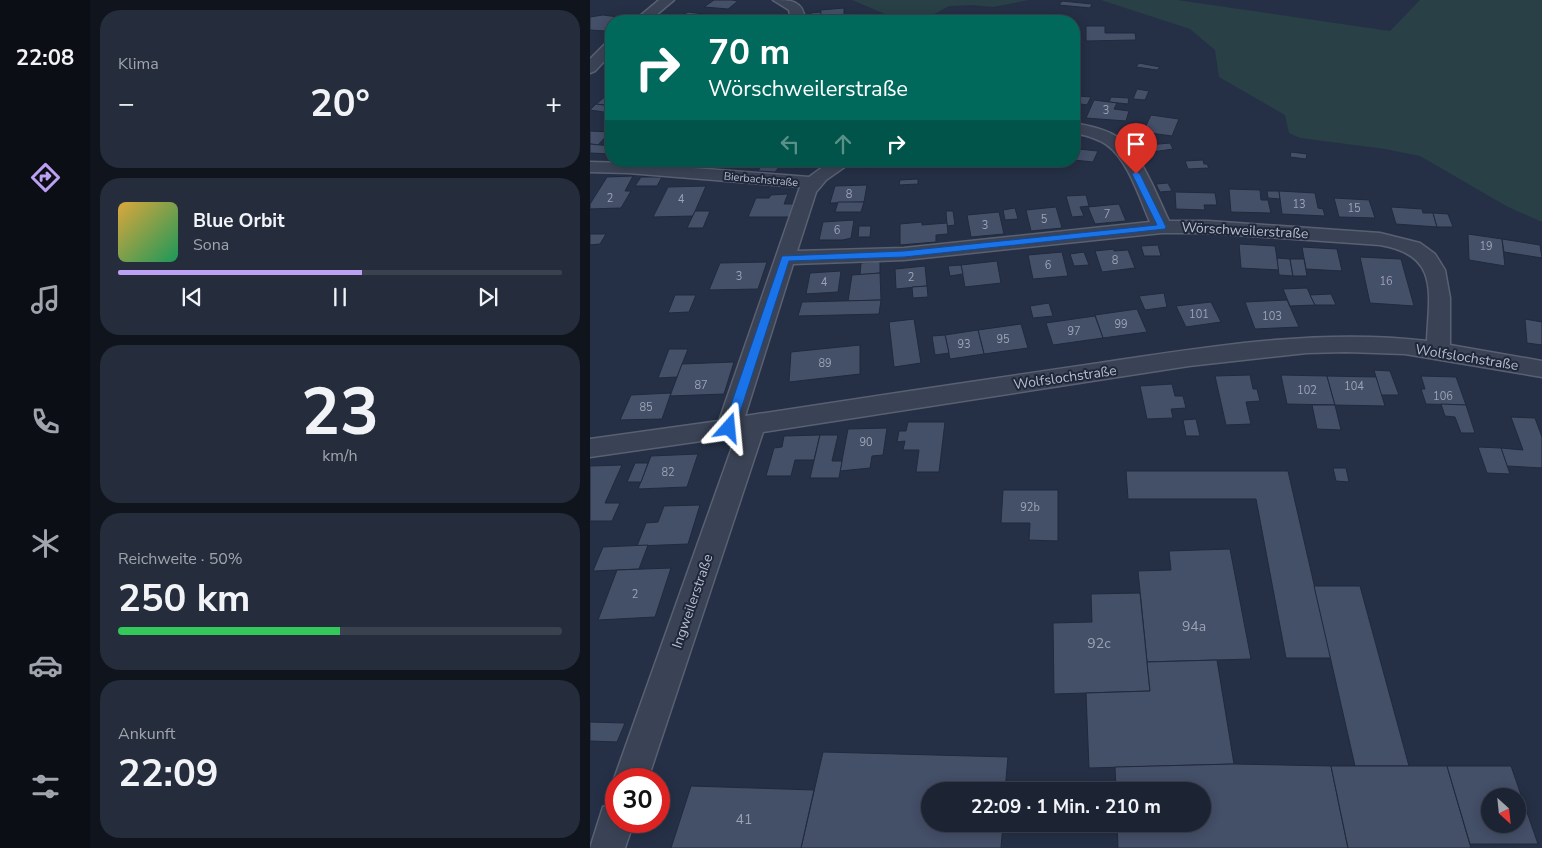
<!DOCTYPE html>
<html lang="de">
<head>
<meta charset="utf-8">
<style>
  :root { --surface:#1c2434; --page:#252c3c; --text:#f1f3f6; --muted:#a0a4ac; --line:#3a414f; --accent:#bca0f2 }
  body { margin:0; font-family:"Nunito Sans",sans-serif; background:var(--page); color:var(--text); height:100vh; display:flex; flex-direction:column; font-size:19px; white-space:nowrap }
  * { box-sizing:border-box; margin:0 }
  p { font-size:16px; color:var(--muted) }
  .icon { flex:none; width:28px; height:28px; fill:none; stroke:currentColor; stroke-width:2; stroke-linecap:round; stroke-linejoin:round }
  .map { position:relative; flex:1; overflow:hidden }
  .side { display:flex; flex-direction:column; gap:10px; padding:10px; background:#0f141d; width:500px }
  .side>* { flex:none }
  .banner { position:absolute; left:15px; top:15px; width:475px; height:152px; border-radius:20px; box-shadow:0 2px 12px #0003,0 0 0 1px var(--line); background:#00695c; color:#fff; overflow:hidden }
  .needle { width:32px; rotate:153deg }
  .tools { position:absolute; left:891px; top:788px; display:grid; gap:10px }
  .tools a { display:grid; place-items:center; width:45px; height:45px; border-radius:50%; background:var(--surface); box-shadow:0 2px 12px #0003,0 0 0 1px var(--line); font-size:25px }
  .speed { position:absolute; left:15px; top:768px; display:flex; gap:10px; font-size:25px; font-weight:700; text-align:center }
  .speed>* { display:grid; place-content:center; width:65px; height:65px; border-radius:50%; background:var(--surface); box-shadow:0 2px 12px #0003,0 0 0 1px var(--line); line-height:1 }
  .speed .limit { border:8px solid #d22; background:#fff; color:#111 }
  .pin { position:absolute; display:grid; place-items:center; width:42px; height:42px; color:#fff; margin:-51px -21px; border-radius:50% 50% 50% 0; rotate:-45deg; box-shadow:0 0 5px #0007 }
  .pin .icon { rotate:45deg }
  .me { position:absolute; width:55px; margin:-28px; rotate:18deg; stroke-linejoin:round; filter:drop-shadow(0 0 4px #0008) }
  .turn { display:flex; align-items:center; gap:18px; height:105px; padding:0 20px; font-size:22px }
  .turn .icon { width:65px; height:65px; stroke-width:2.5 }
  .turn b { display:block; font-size:35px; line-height:42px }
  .lanes { display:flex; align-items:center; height:48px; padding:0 20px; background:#0003; justify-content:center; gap:25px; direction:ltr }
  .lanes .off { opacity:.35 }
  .big { font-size:38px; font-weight:700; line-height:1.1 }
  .side .card { flex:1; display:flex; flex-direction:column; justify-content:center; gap:8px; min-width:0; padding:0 18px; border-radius:20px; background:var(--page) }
  .side .dial { align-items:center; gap:0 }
  .dial b { font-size:65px; line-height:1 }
  .song { display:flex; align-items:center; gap:15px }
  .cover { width:60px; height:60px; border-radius:8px; background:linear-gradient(135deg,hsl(40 70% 55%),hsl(150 70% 35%)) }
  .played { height:5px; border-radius:2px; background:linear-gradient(90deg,var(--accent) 55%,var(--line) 55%) }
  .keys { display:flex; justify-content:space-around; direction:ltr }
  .heat { display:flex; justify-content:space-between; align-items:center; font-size:28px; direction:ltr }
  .charge { height:8px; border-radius:4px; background:linear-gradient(90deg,#34c759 50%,var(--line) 0) }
  .trip { position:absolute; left:331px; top:782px; width:290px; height:50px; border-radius:25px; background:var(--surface); box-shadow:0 2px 12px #0003,0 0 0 1px var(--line); font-weight:700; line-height:50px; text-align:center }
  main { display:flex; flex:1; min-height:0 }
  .menu { display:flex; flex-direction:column; width:90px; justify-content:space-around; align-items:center; background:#0b0e15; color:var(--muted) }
  .menu .icon { width:35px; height:35px }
  .menu .active { color:var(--accent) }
  .menu b { font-size:22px; color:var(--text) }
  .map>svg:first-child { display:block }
  .green { fill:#284046 }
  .building { fill:#444f68; stroke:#21293c; fill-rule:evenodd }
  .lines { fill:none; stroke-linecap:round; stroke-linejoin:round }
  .street-casing { stroke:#596072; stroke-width:3 }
  .street { fill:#3a4355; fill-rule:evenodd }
  .route { fill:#1a73e8; stroke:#114b97 }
  .labels { text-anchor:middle; stroke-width:4; stroke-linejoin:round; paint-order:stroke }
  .number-label { font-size:11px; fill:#9ba2b4 }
  .far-street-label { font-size:11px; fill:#b8bece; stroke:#1f273a }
  .street-label { font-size:14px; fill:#b8bece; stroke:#1f273a }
  .near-number-label { font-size:14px; fill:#9ba2b4 }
</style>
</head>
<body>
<main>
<nav class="menu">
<b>22:08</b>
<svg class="icon active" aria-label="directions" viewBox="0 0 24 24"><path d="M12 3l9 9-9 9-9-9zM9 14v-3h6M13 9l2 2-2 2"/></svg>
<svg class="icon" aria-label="music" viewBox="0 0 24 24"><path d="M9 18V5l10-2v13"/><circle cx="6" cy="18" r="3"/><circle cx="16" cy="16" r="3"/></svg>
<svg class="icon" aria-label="phone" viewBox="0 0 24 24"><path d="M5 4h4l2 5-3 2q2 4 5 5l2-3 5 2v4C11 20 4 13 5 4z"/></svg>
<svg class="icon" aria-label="climate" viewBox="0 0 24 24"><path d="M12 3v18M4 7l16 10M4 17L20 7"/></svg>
<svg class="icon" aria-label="car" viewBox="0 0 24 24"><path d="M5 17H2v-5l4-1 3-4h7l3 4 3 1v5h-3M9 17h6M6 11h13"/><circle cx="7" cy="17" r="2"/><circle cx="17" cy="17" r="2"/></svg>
<svg class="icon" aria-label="filters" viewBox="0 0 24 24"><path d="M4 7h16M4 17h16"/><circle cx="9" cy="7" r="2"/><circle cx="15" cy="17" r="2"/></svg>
</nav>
<section class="side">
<div class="card"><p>Klima</p>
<div class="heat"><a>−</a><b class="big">20°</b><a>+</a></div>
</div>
<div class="card">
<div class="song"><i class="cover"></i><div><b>Blue Orbit</b><p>Sona</p></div></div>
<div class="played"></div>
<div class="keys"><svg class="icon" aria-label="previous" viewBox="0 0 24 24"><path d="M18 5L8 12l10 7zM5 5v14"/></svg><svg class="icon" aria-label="pause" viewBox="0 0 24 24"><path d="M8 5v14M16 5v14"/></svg><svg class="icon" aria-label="next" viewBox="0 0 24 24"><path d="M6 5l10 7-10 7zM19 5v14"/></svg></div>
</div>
<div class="card dial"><b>23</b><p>km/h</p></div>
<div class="card"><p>Reichweite · 50%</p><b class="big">250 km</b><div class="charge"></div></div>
<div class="card"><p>Ankunft</p><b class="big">22:09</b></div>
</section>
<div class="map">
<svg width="952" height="848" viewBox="0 0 952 848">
  <rect width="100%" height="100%" fill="#253046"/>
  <g class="green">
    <path d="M262,0h177l-36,7 -21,-2 -23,1 -22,12 -23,1 -12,-2z"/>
    <path d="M511,0h76l213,31 30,-31h122v222l-34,-15 -88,-51 -35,-7 -85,-11 -11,-5 -4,-18 -66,-38 -4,-27 -25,-21z"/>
  </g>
  <g class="building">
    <path d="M124,0h18l6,1 -10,8 -24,-2z"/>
    <path d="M472,1l30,3 -2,4 -31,-3z"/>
    <path d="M254,8v7l5,-1v6l-30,1 2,-11z"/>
    <path d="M98,12l24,3 -9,6h-29z"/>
    <path d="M231,12l-1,6 -10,1 1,-6z"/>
    <path d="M13,15l23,3 -5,3h-10v6l-6,4 -15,-1v-13z"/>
    <path d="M196,16l-2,5h-25l2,-4z"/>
    <path d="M496,26h19v7h30l1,7 -50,1z"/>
    <path d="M549,63l21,4 -3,3 -21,-3z"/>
    <path d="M547,89l12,2 -4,9 -12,-1z"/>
    <path d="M21,92v14l-15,-2z"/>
    <path d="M488,96l13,1 -4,8 -12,-2z"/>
    <path d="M521,97l18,1 -1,6 -19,-2z"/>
    <path d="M504,100l23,3 -3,6 15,2 -3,10 -40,-3z"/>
    <path d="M6,104l15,2v1l-7,5 -14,-2z"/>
    <path d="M561,115l28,4 -7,17 -29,-4z"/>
    <path d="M0,131l20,1 -12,13 -8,-1z"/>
    <path d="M580,143l3,6 -21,3 -4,-7z"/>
    <path d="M0,144l21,2v8l-21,-1z"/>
    <path d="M488,149l20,2 -5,11 -19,-2z"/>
    <path d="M701,152l16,2 -1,5 -16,-2z"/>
    <path d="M613,160l1,4h3l2,4 -21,1 -3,-8z"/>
    <path d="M187,161h35l-4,6 -10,-1 -1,2 -22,-4z"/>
    <path d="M270,161h17l-7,7 -14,-3z"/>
    <path d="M173,163l12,1 6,1 -6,7 -17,-1z"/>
    <path d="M43,176l-8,15h6l-10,17 -31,1v-5l17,-27z"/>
    <path d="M51,177h21l-5,9h-22z"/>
    <path d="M328,179v5l-19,1 1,-5z"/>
    <path d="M578,183l4,8 -12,1 -4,-8z"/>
    <path d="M277,185l-3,17 -34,1 5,-17z"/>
    <path d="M116,186l-13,30 -40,1 15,-30z"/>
    <path d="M639,189l31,1 1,10h7l3,13 -40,-1z"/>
    <path d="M677,191h12l1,8 -12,-1z"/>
    <path d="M689,191l36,2 3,15 5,1 2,7 -43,-2z"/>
    <path d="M585,192l40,1 2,12h-13l1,5 -29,-1z"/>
    <path d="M198,194l-4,10h9l-4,13h-41l8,-19h13l2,-3z"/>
    <path d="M496,195l3,11 -9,1 4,9 -12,1 -6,-21z"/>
    <path d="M744,198l35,2 6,18 -36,-1z"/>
    <path d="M248,202h26l-3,10h-26z"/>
    <path d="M529,204l7,17 -31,3 -7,-17z"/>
    <path d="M466,207l6,21 -31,3 -5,-21z"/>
    <path d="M801,207l31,2 1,4h10l4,14 -41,-3z"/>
    <path d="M425,208l3,11 -13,1 -2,-10z"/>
    <path d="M105,211h15l-7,17h-16z"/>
    <path d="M356,211h7l2,14 -8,1z"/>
    <path d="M409,212l5,22 -33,3 -4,-22z"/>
    <path d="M843,213l15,1 5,13h-16z"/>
    <path d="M264,220l-3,18 -8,2h-24l4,-18z"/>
    <path d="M332,222v3l25,-2 1,11 -12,1v7l-36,3v-21z"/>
    <path d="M269,226h12l-1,11h-12z"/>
    <path d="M0,234h16l-6,10 -10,1z"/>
    <path d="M878,234l34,5 3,27 -36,-6z"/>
    <path d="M912,239l38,6 2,13 -38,-6z"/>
    <path d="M649,244l36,2 4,24 -38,-2z"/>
    <path d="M568,245l3,11h-17l-3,-10z"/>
    <path d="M712,247l35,2 5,22 -36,-2z"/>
    <path d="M524,249v2l14,-1 7,18 -33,4 -7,-21z"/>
    <path d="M472,252l6,24 -35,3 -5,-24z"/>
    <path d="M494,252l5,13 -15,1 -4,-12z"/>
    <path d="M770,257l41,2 13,47 -44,-3z"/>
    <path d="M687,258l13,1 3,17 -14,-1z"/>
    <path d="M700,259h14l3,17h-14z"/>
    <path d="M290,261v12l-20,2 1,-12z"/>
    <path d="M407,261l4,22 -36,4 -4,-22z"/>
    <path d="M177,262l-9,27 -49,1 11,-27z"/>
    <path d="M371,265l2,9 -13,2 -2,-10z"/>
    <path d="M335,266l2,20 -31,3 -1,-20z"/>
    <path d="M251,271l-3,21 -32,2 4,-21z"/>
    <path d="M290,273l1,27 -33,1 4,-26z"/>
    <path d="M337,286l1,11 -15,1 -1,-11z"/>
    <path d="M717,288l8,17 -25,1 -7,-17z"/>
    <path d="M574,293l3,14 -22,3 -6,-14z"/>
    <path d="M741,294l5,11h-21l-5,-10z"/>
    <path d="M85,295h21l-7,17 -21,1z"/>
    <path d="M291,300l-2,14 -81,2 4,-14z"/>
    <path d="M697,300l12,27 -44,2 -10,-27z"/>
    <path d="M621,302l10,20 -35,5 -10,-21z"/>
    <path d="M459,303l4,13 -20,2 -3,-12z"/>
    <path d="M547,309l10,23 -44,6 -8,-23z"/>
    <path d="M505,316l8,22 -50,7 -7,-22z"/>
    <path d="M324,319l7,44 -27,4 -5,-45z"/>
    <path d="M935,319l17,3v23l-15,-2z"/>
    <path d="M431,324l7,24 -44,6 -6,-24z"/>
    <path d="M388,330l6,24 -34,5 -5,-24z"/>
    <path d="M355,335l4,18 -14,2 -3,-19z"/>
    <path d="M270,345v29l-71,8 2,-30z"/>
    <path d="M79,349h19l-11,28 -19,1z"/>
    <path d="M144,362l-10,32 -54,2 12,-32z"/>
    <path d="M784,370l16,1 9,24h-18z"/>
    <path d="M660,375l3,14h4l3,12 -14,1 5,22 -25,1 -11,-49z"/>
    <path d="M691,375l46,1 8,29 -48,-1z"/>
    <path d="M737,376l49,1 9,29 -50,-1z"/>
    <path d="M831,376l35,1 10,28 -40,-1 -5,-15h4z"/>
    <path d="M582,384l3,12h8l3,12 -15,1 2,9 -26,1 -7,-33z"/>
    <path d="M81,393l-9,26 -42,1 11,-25z"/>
    <path d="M851,404l25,1 9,28h-14l-6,-16 -10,-1z"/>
    <path d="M722,405h23l6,25 -24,-1z"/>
    <path d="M921,417l24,1 7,19v31l-35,-2 -6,-18 22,2z"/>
    <path d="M606,419l4,17h-14l-3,-16z"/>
    <path d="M318,422h37l-6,50h-23l3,-22h-16l2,-9 -8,1 2,-11h7z"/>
    <path d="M297,428l-4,27 -11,1 -2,12 -30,3 8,-42z"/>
    <path d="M230,435l-6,25h-19l-4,16h-25l8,-28 8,-1 2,-11z"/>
    <path d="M230,435h18l-6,26h10l-3,17h-29z"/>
    <path d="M888,447l23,1 9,26 -23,-1z"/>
    <path d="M108,454l-11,33 -49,2 13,-33z"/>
    <path d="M45,463h13l-7,19h-14z"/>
    <path d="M32,465l-17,38h15l-8,18h-22v-55z"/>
    <path d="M743,468h13l3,14 -13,-1z"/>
    <path d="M536,471h162l43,187h-45l-30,-159h-128z"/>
    <path d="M413,490h55v51l-29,-1 1,-17h-29z"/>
    <path d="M110,505l-12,39 -51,2 9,-23 12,-1 6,-16z"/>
    <path d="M58,545l-9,24 -46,2 10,-24z"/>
    <path d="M640,549l21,110 -104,3 -9,-91 33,-1 -2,-19z"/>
    <path d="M81,568l-16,49 -57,3 19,-50z"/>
    <path d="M724,586h46l49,180h-54z"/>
    <path d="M550,593l10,98 -96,3 -1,-71 39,-1 -1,-28z"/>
    <path d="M627,660l17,104 -145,4 -3,-75 64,-2 -3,-29z"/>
    <path d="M0,722l35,1 -8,19 -27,-1z"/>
    <path d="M233,752l185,5 -3,34h-75v33h73l-2,24h-200z"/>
    <path d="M644,764l97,2 17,82h-230l-1,-24h85v-33h-86l-1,-24z"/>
    <path d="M741,766h116l24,82h-123z"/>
    <path d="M857,766h64l27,78h-68zM900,796h28v28h-28z"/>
    <path d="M101,786l123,4 -13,58h-130z"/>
  </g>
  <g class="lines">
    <g class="street-casing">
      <g id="street">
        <path d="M69,0h15l-25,21h-15z"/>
        <path d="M183,0c17,0 31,0 32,21h-14l-2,-11z"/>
        <path d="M21,42v12l-16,17 -5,2v-14l16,-16z"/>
        <path d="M484,123c15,3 32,6 45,15 23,16 38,58 50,83h39l172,12 40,10 15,11 10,16 5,28v47l92,16v16l-137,-23 -59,-2 -39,1 -118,13 -426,66 -115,347h-32v6l-2,-6 122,-343 -146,21v-18l129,-18 81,-234 -172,-14 -38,-1v-10l38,1 181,14 22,-16h22l-27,19 -10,12 -19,59 107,-3 246,-26c-10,-23 -22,-62 -43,-77 -10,-7 -22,-10 -33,-12zM572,233h46l172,12c60,10 49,48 47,96 -109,-13 -220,6 -327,22 -118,17 -237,35 -355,53l48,-152 111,-4z"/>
        <path d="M26,802v19h18l-9,27h-35l13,-41z"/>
      </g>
    </g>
    <use href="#street" class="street"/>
  </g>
  <path class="route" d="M546,171l4,3 26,53 -1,2 -261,28 -115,4 -54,167 -2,3h-8l-2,-3 59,-172 122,-5 253,-26 -25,-51z"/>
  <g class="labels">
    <g class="number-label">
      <text x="516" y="114">3</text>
      <text x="259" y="198">8</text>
      <text x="20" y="202">2</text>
      <text x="91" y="203">4</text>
      <text x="709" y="208">13</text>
      <text x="764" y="212">15</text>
      <text x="517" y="218">7</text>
      <text x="454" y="223">5</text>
      <text x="395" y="229">3</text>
      <text x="247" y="234">6</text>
      <text x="896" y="250">19</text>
      <text x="525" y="264">8</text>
      <text x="458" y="269">6</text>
      <text x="149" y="280">3</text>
      <text x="321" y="281">2</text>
      <text x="796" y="285">16</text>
      <text x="234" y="286">4</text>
      <text x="609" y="318">101</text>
      <text x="682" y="320">103</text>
      <text x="531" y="328">99</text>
      <text x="484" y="335">97</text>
      <text x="413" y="343">95</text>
      <text x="374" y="348">93</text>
      <text x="235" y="367">89</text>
      <text x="111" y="389">87</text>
      <text x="764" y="390">104</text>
      <text x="717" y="394">102</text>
      <text x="853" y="400">106</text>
      <text x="56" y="411">85</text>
      <text x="276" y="446">90</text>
      <text x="78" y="476">82</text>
      <text x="440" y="511">92b</text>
      <text x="45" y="598">2</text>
    </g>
    <g class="far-street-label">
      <text transform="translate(171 179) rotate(5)" y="4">Bierbachstraße</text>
    </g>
    <g class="street-label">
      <text transform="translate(655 230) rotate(3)" y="5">Wörschweilerstraße</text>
      <text transform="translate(877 357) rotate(9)" y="5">Wolfslochstraße</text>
      <text transform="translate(475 377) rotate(-8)" y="5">Wolfslochstraße</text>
      <text transform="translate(102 601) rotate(-71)" y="5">Ingweilerstraße</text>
    </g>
    <g class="near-number-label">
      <text x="604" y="631">94a</text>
      <text x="509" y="648">92c</text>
      <text x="154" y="824">41</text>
    </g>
  </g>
</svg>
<div class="tools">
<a><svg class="needle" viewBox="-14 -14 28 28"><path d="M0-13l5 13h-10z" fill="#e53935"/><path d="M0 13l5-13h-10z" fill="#a0a4ac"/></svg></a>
</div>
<div class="speed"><div class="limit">30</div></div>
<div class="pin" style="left:546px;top:174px;background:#d93025"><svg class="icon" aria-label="arrive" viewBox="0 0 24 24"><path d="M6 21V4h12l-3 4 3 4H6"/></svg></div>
<svg class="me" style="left:139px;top:428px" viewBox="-20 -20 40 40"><path d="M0-17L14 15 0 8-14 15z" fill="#1a73e8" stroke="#fff" stroke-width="4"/></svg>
<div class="trip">22:09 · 1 Min. · 210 m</div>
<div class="banner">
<div class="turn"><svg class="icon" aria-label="right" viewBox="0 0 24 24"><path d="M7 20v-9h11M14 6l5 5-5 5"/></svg><div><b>70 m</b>Wörschweilerstraße</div></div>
<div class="lanes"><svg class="icon off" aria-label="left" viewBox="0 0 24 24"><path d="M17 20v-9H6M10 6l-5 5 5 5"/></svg><svg class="icon off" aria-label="ahead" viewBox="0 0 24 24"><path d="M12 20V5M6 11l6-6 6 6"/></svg><svg class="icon" aria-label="right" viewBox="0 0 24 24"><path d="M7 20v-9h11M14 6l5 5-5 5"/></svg></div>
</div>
</div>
</main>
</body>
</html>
